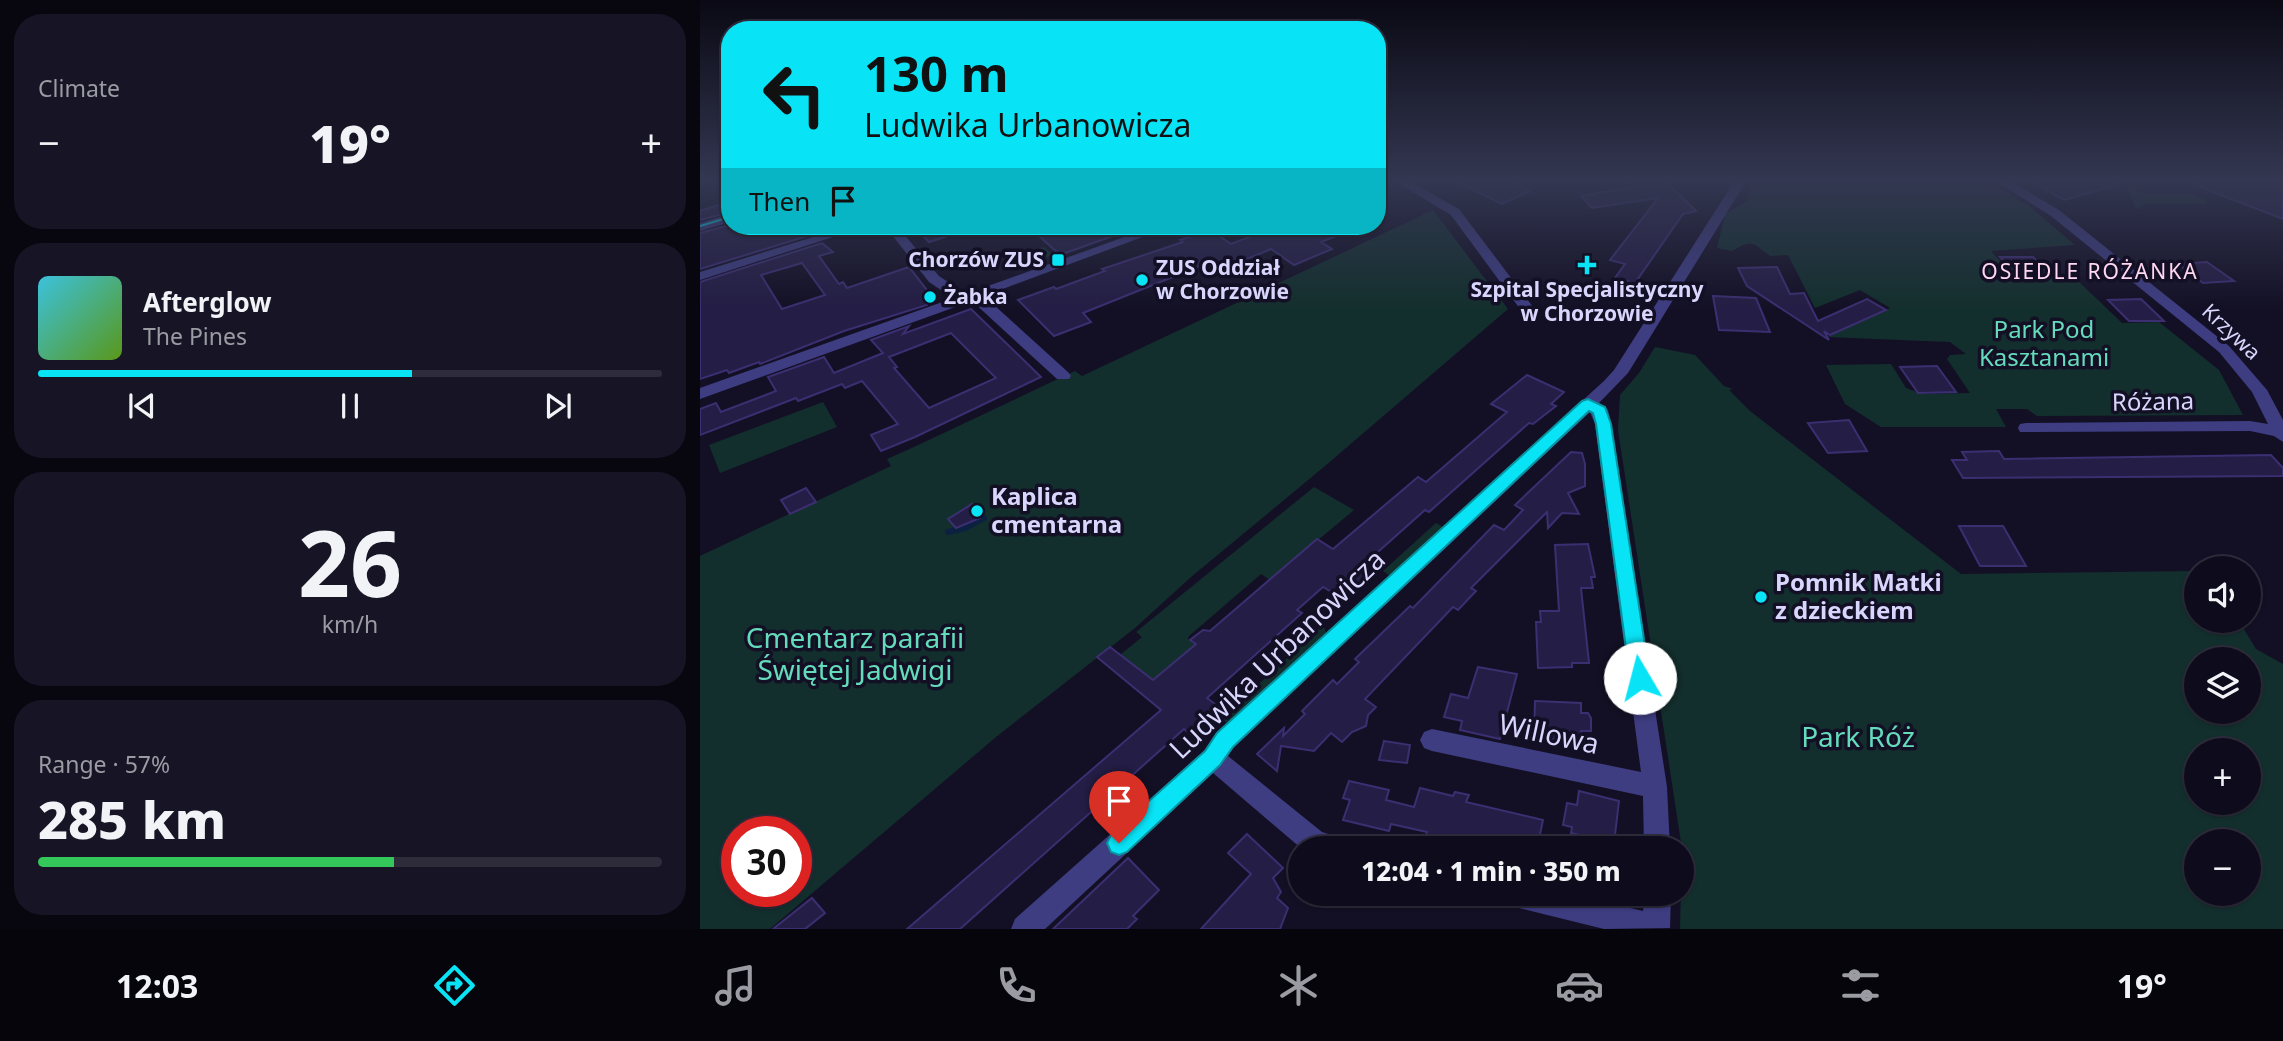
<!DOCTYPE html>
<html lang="en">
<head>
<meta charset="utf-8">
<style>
  :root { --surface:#0e0c1c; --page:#171525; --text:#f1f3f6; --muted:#9b9ba3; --line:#2e2c3b; --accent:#09e3f6 }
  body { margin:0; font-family:"Noto Sans",sans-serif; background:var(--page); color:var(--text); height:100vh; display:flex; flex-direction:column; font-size:26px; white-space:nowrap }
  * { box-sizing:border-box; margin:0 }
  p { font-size:23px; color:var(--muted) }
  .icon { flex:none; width:38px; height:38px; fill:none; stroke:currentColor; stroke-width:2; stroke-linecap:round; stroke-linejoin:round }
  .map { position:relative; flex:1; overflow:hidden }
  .details { display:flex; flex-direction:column; gap:14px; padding:14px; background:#08070f; width:700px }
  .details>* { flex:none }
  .banner { position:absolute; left:21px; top:21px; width:665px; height:214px; border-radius:28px; box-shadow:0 2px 5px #0004,0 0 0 2px var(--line); background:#09e3f6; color:#111; overflow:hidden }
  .tools { position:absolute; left:1484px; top:556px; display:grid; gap:14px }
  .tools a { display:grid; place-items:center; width:77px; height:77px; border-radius:50%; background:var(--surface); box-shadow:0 2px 5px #0004,0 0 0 2px var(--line); font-size:35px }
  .speed { position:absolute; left:21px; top:816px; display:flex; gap:14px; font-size:35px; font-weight:700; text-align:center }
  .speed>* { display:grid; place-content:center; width:91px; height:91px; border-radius:50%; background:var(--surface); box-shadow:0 2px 5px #0004,0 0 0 2px var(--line); line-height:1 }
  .speed .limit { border:10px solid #d22; background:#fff; color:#111 }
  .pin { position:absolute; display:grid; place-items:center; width:60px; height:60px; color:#fff; margin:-72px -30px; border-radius:50% 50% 50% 0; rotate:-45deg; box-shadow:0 0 7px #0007 }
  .pin .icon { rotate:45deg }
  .me { position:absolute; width:77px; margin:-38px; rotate:352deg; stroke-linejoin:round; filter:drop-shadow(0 0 5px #0008) }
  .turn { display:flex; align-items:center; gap:24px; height:147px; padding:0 28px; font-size:32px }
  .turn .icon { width:91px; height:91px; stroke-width:2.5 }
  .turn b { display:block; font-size:49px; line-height:60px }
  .then { display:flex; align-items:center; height:66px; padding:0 28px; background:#0003; gap:14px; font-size:26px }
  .big { font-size:52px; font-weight:800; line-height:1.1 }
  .details .tile { flex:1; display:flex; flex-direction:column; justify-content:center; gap:10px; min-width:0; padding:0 24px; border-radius:28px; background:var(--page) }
  .details .dial { align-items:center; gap:0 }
  .dial b { font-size:91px; line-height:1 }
  .song { display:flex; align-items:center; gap:21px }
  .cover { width:84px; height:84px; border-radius:10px; background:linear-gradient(135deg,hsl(190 70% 55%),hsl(90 70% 35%)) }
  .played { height:7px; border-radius:4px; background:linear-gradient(90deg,var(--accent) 60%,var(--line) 60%) }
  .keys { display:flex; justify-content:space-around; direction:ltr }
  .heat { display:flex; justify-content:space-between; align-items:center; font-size:38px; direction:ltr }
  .charge { height:10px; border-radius:5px; background:linear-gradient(90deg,#34c759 57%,var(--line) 0) }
  .trip { position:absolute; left:588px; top:836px; width:406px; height:70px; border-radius:35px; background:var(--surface); box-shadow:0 2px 5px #0004,0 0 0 2px var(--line); font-weight:800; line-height:70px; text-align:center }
  .menu { display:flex; height:112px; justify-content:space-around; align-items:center; background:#06050b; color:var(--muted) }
  .menu .icon { width:49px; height:49px }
  .menu .selected { color:var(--accent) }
  .menu b { font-size:32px; color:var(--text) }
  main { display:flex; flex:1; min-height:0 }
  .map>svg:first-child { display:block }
  .green { fill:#132f2d; fill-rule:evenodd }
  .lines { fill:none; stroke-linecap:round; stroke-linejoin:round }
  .stream { stroke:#0c2142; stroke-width:6 }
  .building { fill:#241d45; stroke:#3b2f71; stroke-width:2; fill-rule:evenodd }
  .minor { fill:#3e3d82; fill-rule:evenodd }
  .tram { stroke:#09e3f6; stroke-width:2 }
  .route { fill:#09e3f6; stroke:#0694a0; stroke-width:2 }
  .poi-dot { fill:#09e3f6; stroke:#131025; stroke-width:2.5 }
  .labels { text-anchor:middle; stroke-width:7; stroke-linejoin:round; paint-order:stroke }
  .far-poi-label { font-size:21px; font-weight:bold; fill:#d9d6fd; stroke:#131025; text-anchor:start }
  .far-neighbourhood-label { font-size:21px; letter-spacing:2px; fill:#fed7f1; stroke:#131025 }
  .far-street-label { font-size:21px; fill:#d9d6fd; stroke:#131025 }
  .park-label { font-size:24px; fill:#64dbbb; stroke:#131025 }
  .street-label { font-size:24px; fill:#d9d6fd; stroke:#131025 }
  .poi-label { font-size:24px; font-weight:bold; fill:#d9d6fd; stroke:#131025; text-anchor:start }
  .near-park-label { font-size:28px; fill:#64dbbb; stroke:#131025 }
  .near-street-label { font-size:28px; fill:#d9d6fd; stroke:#131025 }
</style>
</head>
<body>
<main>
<section class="details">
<div class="tile"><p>Climate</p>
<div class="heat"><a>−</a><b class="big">19°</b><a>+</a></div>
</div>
<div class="tile">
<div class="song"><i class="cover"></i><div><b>Afterglow</b><p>The Pines</p></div></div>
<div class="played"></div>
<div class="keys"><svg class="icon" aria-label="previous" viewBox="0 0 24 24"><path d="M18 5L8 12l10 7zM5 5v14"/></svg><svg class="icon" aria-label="pause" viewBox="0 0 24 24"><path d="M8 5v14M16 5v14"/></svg><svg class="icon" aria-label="next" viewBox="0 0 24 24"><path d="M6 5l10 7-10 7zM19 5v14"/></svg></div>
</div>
<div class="tile dial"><b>26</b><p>km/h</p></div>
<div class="tile"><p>Range · 57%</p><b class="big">285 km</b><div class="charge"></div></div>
</section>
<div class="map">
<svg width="1583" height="929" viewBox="0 0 1583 929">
  <rect width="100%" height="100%" fill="#131025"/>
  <g class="green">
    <path d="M1053,180h232l43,25 47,40 -84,6 21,24h60l50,48 37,-1 60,48 24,45 -206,1 -10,-7h-31l10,18h-125l-36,-23 -19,-39 65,-1 15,24 16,6 48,-1 -23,-34 3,-4 16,-1 -16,-12 -122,-5 62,-29 -30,-18 -45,18 -27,-53 -18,1c-20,-15 -18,-16 -38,-5l-15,-3 8,-34 22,-13z"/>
    <path d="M1429,185l14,3 -7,3c20,9 57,-7 71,13h-63l-8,5 -8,-18z"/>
    <path d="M733,210l75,99 -183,157 -134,111 -56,51 -139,109 -226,192h-70v-373l191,-90 -4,-7 27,-12 161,-76 7,5zM37,831h59v60h-59z"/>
    <path d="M344,247l9,8 -39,13 -9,-8z"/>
    <path d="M955,347l40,8 29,31 9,3 -4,1 21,21 211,163 235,-3v50h43l17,28 27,15v265h-603l2,-80 -64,-419 2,-35 19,-22zM1496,660h53v52h-53zM1496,751h53v52h-53zM1496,842h53v52h-53z"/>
    <path d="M123,402l14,25 -117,46 -11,-28z"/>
    <path d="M614,487l40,23 -84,70 -9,-6 -72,62 -1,3 8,5 -43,36 -33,-25 22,-18 -6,-5z"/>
    <path d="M736,523l7,4 -53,49 -7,-5z"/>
    <path d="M623,625l3,8 -98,91 -5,-4 3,-2 -2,-2z"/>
  </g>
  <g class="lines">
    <path class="stream" d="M248,532l17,-4 19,-10"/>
  </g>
  <g class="building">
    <path d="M753,180h53l24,11 -28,13z"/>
    <path d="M927,180h37l32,31 -13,3 -48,69 -20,-5 10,-14 -15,-4 48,-62 -66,10 -11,-12 53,-9z"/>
    <path d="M1328,180h90v5l-54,15z"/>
    <path d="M1488,180h95v39l-75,-29z"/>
    <path d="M30,201v11l-30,8v-9z"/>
    <path d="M30,225l68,1 13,9 -111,34v-36z"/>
    <path d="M214,226h18l13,11 -16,5z"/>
    <path d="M328,226h107v2l-75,27z"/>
    <path d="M491,226h14l26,18 47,-18h16l5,3 8,-3h54l-40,16 11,7 -38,16 -23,-16 -50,21 -11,-8 -127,51 8,9 -37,14 -36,-36 36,-13 2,2 49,-18 -3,-2 81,-27 -3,-2 15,-5z"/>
    <path d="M122,243l11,9 -14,4 20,28 4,-2 4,6 62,-21 24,31 -6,7 -83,26 -84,33 -1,-2 -30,11 -2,-3 -27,9v-97zM102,263l23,32 -43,14 -21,-34z"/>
    <path d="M1300,257h33l17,18 -32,1z"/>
    <path d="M1507,262l27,19 -31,2 -25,-19z"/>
    <path d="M1077,267l13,27 14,-1 14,28 49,-22 19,11 -56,25 -6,-4 5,9 -82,-54 -9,-18z"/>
    <path d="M1013,296l43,2 14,34 -51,-2z"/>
    <path d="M1441,299l23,22h-35l-21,-21z"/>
    <path d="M271,309l70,68 -126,60 -34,14 -10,-16 27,-11 -36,-43 -17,7 -3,-4 -44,17 -2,-3 -96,37v-26l16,-6 5,9 55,-21 -8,-14 56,-20 10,16 49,-20 -12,-13 38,-14 -6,8zM251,333l45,45 -67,30 -35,-40 3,-1 -8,-10z"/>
    <path d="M1237,366l19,26 -38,1 -18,-26z"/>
    <path d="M827,375l37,17 -13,12 5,2 -23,18 -4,-1 -100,89 -4,-2 -64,57 9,5 -28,26 -19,-11 -26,23 5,3 -95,85 12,9 -29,27 -6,-5 -224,200h-53l254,-219 -64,-53 13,-10 43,33 43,-36 -6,-4 13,-10 7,1 107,-92 16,10 85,-72 8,5 81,-70 -16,-8z"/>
    <path d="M1149,420l18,31 -39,2 -20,-30z"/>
    <path d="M1299,451l5,8 267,-4 12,13v8l-320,2 -11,-18h15l-5,-8z"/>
    <path d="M871,452l11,1 3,11v22l-17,7 11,21 -17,-1 -14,15 -1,-16 -76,76 5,3 -18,19 -5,-3 -88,92 11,8 -8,8 -2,11 -14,6 -10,10 -11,-9 -17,18 -33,-5 -4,25 -20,-17 27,-26 -1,8 22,-22 -3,-3 31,-31 4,4 22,-22 -4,-3 55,-53 3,2 81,-83 10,5 19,-20 -8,-5z"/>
    <path d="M106,488l10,14 -26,12 -9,-14z"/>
    <path d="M272,504l8,14 -24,10 -8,-9z"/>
    <path d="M1259,526h44l23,40h-46z"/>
    <path d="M888,544l7,33h-4l2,11h-12l8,75h-17v4l-34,1 -2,-46h5l-1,-11h19l-4,-66z"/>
    <path d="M778,667l39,7 -17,65 -40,-9 2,-9 -18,-4 7,-23 17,4z"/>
    <path d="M835,701l46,2v10h7l3,5v13h-10l1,10 -48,-3z"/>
    <path d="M684,741l26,4 -3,18 -28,-3z"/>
    <path d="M649,781l40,9 -3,10 28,7 6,-19 33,8 2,-4 14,3 -3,7 77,18 -6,29h-40l-13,-4v4h-19l-40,-11 2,-6 -36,-8 -2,7 -46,-11 7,-20 -7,-2z"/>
    <path d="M879,791l40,10 -5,42 -43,-10 1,-6 -9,-2 4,-22 10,2z"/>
    <path d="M547,834l36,34 -10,10 8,14 -4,6 11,10 -8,21h-79l50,-55 -23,-21z"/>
    <path d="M428,858l31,32 -26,26 4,3 -10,10h-74z"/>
    <path d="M112,898l13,15 -20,16h-32z"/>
  </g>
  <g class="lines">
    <g class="minor">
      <path d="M693,180h15l51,29 74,98v6h-10l-72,-98z"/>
      <path d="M1035,180h12l-119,193 -29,30 9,7 3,14 56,363 3,62h-26l-1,-53 -211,-45 -8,-3 -4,-8 4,-8 8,-3 209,43 -46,-348 -5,-12 -357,336 -5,8 94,76 25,8 4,9h-49l-89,-76 -168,156h-34l4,-10 190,-169 12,-18 387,-351 10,-11z"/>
      <path d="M1294,180h14l51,30 170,136 38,44 16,30v22l-9,-6 -24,-5 -230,1 -2,-4 2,-4 6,-1 224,-2 18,3 -16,-32 -33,-40 -168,-136z"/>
      <path d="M30,214v8l-30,9v-8z"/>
      <path d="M149,226h18l-167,54v-8z"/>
      <path d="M185,226h12l42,50 12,8 9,12 195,-70h17l-188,70 85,77 2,3 -2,3h-12l-85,-78 -272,98v-11l248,-88 -7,-10 -12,-8z"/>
      <path d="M802,894h70l71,17 2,-17h26l-1,34 -66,1 -89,-22 -9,-4z"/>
    </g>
    <path class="tram" d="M0,226l30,-9"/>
  </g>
  <linearGradient id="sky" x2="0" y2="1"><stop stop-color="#0a0914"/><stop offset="0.58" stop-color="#333751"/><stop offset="1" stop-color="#333751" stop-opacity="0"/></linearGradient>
  <rect width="1583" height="310" fill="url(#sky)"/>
  <path class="route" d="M888,399l17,8 6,17 39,254 -3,7 -7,2 -7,-2 -3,-7 -34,-254 -3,-11 -4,-2 -356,336 -13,18 -93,87 -8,3 -8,-3 -4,-9 4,-8 94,-84 12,-18 365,-332z"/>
  <g class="poi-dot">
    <rect x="351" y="253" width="14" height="14" rx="3.5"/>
    <path d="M883.5 254.5h7v7h7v7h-7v7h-7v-7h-7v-7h7z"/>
    <circle cx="442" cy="280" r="7"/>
    <circle cx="230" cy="297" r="7"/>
    <circle cx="277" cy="511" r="7"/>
    <circle cx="1061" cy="597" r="7"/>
  </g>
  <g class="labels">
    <g class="far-poi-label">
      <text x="344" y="267" text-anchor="end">Chorzów ZUS</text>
      <text x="456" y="275">ZUS Oddział<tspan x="456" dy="24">w Chorzowie</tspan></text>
      <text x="887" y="297" text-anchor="middle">Szpital Specjalistyczny<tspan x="887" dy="24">w Chorzowie</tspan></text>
      <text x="244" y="304">Żabka</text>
    </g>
    <g class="far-neighbourhood-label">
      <text x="1390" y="279">OSIEDLE RÓŻANKA</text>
    </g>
    <g class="far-street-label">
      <text transform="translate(1531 332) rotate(43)" y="7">Krzywa</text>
    </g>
    <g class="park-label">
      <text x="1344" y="338">Park Pod<tspan x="1344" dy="28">Kasztanami</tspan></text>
    </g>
    <g class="street-label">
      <text transform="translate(1453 402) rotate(-1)" y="8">Różana</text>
    </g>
    <g class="poi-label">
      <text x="291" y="505">Kaplica<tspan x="291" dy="28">cmentarna</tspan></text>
      <text x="1075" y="591">Pomnik Matki<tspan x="1075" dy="28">z dzieckiem</tspan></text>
    </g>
    <g class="near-park-label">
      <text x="155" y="648">Cmentarz parafii<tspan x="155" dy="32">Świętej Jadwigi</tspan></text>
      <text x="1158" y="747">Park Róż</text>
    </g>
    <g class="near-street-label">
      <text transform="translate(577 654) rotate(-44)" y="10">Ludwika Urbanowicza</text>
      <text transform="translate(849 734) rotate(12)" y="10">Willowa</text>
    </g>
  </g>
</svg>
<div class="tools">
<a><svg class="icon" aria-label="sound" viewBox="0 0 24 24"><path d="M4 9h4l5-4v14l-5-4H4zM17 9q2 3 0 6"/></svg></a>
<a><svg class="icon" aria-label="layers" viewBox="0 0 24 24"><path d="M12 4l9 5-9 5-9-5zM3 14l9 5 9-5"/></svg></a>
<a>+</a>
<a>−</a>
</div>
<div class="speed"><div class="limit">30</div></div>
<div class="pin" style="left:419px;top:843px;background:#d93025"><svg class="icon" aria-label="arrive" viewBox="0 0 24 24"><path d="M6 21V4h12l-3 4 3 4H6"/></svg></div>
<svg class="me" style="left:940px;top:678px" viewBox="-20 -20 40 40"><circle r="19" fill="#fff"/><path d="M0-13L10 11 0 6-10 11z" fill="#09e3f6"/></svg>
<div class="trip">12:04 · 1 min · 350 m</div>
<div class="banner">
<div class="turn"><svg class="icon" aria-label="left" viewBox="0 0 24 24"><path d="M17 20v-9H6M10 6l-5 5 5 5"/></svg><div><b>130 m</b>Ludwika Urbanowicza</div></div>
<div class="then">Then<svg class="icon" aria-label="arrive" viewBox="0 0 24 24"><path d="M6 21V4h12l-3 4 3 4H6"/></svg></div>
</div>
</div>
</main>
<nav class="menu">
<b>12:03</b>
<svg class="icon selected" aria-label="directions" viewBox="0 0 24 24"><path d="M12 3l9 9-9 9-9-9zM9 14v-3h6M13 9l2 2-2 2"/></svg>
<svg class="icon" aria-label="music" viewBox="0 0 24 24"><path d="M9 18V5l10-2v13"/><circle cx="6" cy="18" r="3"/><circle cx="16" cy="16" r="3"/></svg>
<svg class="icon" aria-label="phone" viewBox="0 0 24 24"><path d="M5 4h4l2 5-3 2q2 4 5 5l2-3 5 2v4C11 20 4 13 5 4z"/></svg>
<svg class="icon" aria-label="climate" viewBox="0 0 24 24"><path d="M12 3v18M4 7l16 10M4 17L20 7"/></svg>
<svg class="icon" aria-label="car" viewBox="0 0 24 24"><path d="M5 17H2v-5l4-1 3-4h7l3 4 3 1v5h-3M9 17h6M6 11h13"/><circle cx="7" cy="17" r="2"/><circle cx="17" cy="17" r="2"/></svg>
<svg class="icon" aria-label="filters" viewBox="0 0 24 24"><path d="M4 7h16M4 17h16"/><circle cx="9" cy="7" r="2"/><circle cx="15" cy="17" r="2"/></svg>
<b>19°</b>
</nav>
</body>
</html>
